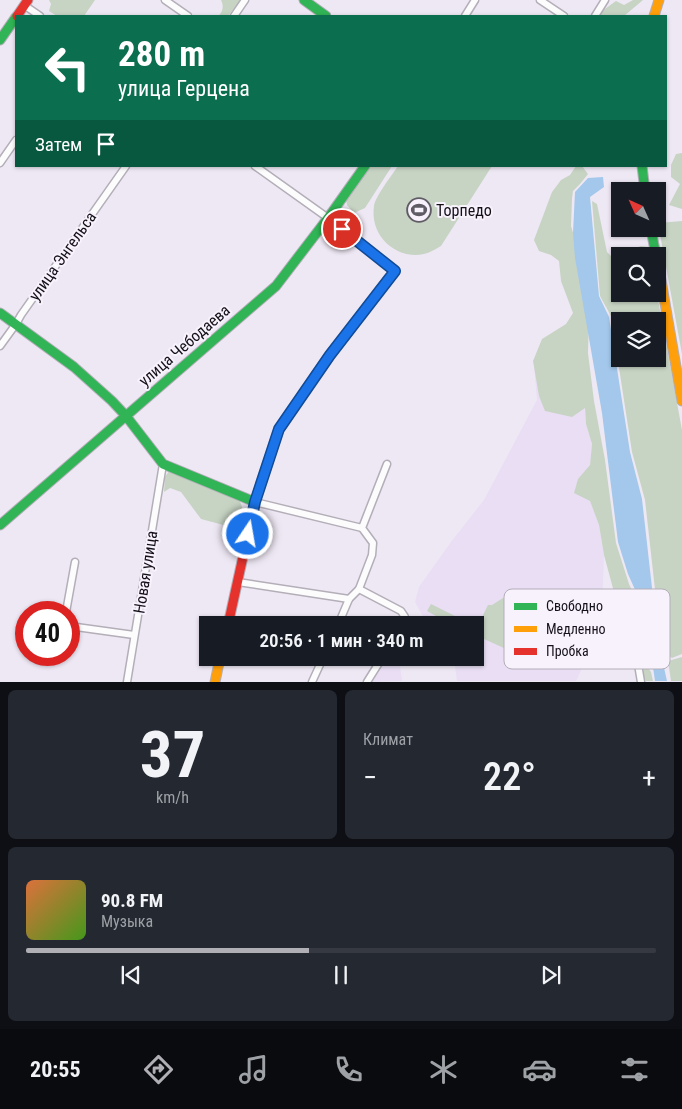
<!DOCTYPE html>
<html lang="ru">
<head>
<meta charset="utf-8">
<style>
  :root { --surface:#171b24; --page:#242831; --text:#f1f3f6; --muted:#9ea1a6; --line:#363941; --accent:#b0afb5 }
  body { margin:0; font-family:"Roboto Condensed",sans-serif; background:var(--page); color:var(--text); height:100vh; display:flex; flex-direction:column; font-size:19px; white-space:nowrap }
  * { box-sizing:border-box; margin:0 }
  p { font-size:16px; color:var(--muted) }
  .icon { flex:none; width:28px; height:28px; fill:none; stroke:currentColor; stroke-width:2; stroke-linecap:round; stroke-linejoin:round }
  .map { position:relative; height:682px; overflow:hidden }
  .details { display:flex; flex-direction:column; gap:8px; padding:8px; background:#0d0f14; flex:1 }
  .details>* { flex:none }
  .hud { position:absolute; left:15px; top:15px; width:652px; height:152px; border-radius:0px; box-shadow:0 1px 4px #0004; background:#0b6e4f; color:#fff; overflow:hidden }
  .needle { width:32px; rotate:315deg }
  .fabs { position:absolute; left:611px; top:182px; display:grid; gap:10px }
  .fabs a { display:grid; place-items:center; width:55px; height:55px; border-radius:0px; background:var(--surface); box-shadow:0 1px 4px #0004; font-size:25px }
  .speed { position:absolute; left:15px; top:601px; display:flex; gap:10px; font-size:25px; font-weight:700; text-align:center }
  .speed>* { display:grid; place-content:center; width:65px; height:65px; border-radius:50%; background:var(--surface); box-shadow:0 1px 4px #0004; line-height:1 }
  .speed .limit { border:8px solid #d22; background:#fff; color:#111 }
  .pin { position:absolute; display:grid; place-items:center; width:42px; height:42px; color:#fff; margin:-21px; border:2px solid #fff; border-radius:50%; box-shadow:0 1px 5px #0007 }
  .me { position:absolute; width:55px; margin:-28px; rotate:12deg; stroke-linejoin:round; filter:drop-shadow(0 0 4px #0008) }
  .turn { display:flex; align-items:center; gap:18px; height:105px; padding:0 20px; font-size:22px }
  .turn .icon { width:65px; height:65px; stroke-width:2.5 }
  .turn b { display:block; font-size:35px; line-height:42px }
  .then { display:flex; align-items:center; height:48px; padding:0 20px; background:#0003; gap:10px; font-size:19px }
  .big { font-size:38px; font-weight:600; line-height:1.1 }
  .details .tile { flex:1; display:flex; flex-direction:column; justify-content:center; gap:8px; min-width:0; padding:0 18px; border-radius:8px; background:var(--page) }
  .details .dial { align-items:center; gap:0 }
  .dial b { font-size:65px; line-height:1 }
  .song { display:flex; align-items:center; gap:15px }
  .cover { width:60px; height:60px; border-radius:8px; background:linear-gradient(135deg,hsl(20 70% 55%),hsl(100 70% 35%)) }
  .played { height:5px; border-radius:2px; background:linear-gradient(90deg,var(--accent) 45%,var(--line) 45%) }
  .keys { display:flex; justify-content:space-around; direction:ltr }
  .heat { display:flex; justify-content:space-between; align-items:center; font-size:28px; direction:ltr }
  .details .tiles { flex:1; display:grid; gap:8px; grid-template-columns:1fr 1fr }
  .tile:last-child { grid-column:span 2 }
  .trip { position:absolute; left:199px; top:616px; width:285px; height:50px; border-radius:0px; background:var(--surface); box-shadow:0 1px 4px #0004; font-weight:600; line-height:50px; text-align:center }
  .tab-bar { display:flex; height:80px; justify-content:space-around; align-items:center; background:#090b0e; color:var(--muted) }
  .tab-bar .icon { width:35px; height:35px }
  .tab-bar .current { color:var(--accent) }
  .tab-bar b { font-size:22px; color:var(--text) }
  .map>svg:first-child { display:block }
  .built { fill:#e9def4 }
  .green { fill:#c7d4c4; fill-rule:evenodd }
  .water { fill:#a3c8eb }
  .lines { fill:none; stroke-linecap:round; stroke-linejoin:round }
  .street-casing { stroke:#b3aeb8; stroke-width:9 }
  .fast-casing { stroke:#b3aeb8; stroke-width:11 }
  .slow-casing { stroke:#b3aeb8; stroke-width:11 }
  .jam-casing { stroke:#b3aeb8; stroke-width:11 }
  .street { stroke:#fcfcfd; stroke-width:6 }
  .fast { stroke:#30b455; stroke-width:9 }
  .slow { stroke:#ff9f0a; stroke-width:9 }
  .jam { stroke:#e5322d; stroke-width:9 }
  .route-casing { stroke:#114b97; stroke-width:12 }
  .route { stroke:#1a73e8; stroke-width:9 }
  .labels { text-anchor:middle; stroke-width:4; stroke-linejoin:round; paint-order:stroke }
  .poi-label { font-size:16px; fill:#141018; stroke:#f7f2fc; text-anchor:start }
  .street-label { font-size:16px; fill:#141018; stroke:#f7f2fc }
  .key { fill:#f7f2fc; stroke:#b3aeb8; stroke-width:1 }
  .key-label { font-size:14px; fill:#141018 }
</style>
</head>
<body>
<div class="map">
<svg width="682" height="682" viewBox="0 0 682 682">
  <rect width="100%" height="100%" fill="#eee8f4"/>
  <g class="built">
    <path d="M534,367l49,27 3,30 6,20 -2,22 -12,13 12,22 9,24 5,31 -2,49 -22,-2 -7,9 1,9 5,12 3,35 -6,13h-119l-3,-21 1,-2h20v-33h-39l-11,-5 -10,-18 4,-15 32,-45 33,-42 53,-100z"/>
    <path d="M383,658h16l3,23 -33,1z"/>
  </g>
  <g class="green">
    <path d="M49,0h46l-11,16h-27l-8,-5 2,-7z"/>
    <path d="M221,0h20l-13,16h-10c5,-4 6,-10 3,-16z"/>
    <path d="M633,0h10l-19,16h-26l4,-5 14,-10 8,4z"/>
    <path d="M682,153v56l-13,-4 11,-21 -9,-7v-12l5,-11z"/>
    <path d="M371,166h21l-27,42 -11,5 -7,-8 -1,-5z"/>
    <path d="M398,166h94l-51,80c-8,5 -16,9 -25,9 -26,0 -46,-23 -42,-49 1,-9 18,-31 24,-40z"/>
    <path d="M576,166h6l6,8 -8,10 -7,7 -1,8 -1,27 7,23 11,67 -1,37 6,48 11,59 11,83 13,41 10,21 4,12 -9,10 -6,-1 -7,-8 -17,-63 -5,-30 -9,-24 -16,-8 4,-14 12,-14 2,-21 -6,-20 -1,-16 -13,9 -27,-6 -6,-15 -6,-35 9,-22 24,-15 7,-11 -12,-32 -2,-20 -8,-6 -12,-4 -5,-11 18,-48 9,-12 9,-5z"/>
    <path d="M592,201l5,3 10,48 4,4 30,-10 8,1 2,9h-31v38h37l25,136v224l-10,4 -9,-7 -3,-17 -15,-134 -13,-48 -21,-136 -11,-20zM620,321h38v38h-38z"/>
    <path d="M682,221v133l-24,-131z"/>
    <path d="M169,471l71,30 5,15 -3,14 -41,-11 -20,-27 -11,-4 -6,4 1,-15z"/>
    <path d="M503,598l66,24 1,33 -44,-13 -4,14 -47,-21v-9l2,1 11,-22h4z"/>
    <path d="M431,604l42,21h-21l-25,-14z"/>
    <path d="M682,657v24h-11l-3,-20z"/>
    <path d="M646,665l5,7 2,9h-7l-6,-9 1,-6z"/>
  </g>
  <path class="water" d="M603,177l1,10 -14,10 9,99 10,21 21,135 12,47 16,142 9,40h-12l-10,-69 -17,-38 -10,-32 -16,-129 -27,-155 -2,-25 2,-41 13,-14z"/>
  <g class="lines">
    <g class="street-casing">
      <g id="street">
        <path d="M165,0l23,16"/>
        <path d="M540,0l24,16"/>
        <path d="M24,5l16,11"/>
        <path d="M234,16l11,-16"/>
        <path d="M465,16l10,-16"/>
        <path d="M595,16l10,-16"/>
        <path d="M0,163l16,-23"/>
        <path d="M255,166l73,52 67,53"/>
        <path d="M0,346l16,-22 5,-9 105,-149"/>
        <path d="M255,502l107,26"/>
        <path d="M238,582l111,17"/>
        <path d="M359,589l42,22 4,6 -5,8"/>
        <path d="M66,612l9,-50"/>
        <path d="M338,625l11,-26 10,-10 13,-34 1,-12 -11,-15 25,-64"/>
        <path d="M69,626l65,9"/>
        <path d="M632,629l9,53"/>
        <path d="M127,682l36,-218"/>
        <path d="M312,682l11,-24"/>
        <path d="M367,682l15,-24"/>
      </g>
    </g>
    <g class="fast-casing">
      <g id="fast">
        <path d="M304,0l22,16"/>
        <path d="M0,40l16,-23"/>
        <path d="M642,166l3,25"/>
        <path d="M651,229l5,27"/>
        <path d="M0,313l74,54 38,34 14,15 37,48 92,38"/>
        <path d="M281,426l49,-71 65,-84"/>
        <path d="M0,525l276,-239 52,-68 37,-52"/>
      </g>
    </g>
    <g class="slow-casing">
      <g id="slow">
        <path d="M654,16l5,-16"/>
        <path d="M658,263l24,138"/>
        <path d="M215,682l5,-24"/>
      </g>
    </g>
    <g class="jam-casing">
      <g id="jam">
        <path d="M17,16l11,-16"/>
        <path d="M228,625l27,-123 24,-73 2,-3"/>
      </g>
    </g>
    <use href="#street" class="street"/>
    <use href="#fast" class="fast"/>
    <use href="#slow" class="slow"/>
    <use href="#jam" class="jam"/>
  </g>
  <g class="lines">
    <g class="route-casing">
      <path id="route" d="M248,534l7,-32 24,-73 51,-74 65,-84 -53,-42"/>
    </g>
    <use href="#route" class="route"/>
  </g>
  <defs>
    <g id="stadium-ring" transform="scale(1.25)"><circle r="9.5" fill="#f7f2fc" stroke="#605c65" stroke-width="1.5"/><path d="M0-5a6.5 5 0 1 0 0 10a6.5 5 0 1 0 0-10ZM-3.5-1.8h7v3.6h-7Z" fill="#605c65"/></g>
  </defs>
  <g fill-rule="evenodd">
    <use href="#stadium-ring" x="419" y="210"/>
  </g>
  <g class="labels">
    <g class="poi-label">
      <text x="436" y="216">Торпедо</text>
    </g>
    <g class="street-label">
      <text transform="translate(62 256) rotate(-55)" y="6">улица Энгельса</text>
      <text transform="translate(184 345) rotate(-41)" y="6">улица Чебодаева</text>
      <text transform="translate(145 572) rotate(-81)" y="6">Новая улица</text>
    </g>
  </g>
  <rect x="504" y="589" width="166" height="80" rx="8" class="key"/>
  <rect x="514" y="603" width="23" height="7" fill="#30b455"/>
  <rect x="514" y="626" width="23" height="6" fill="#ff9f0a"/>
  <rect x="514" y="648" width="23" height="7" fill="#e5322d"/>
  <g class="key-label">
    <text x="546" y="611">Свободно</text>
    <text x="546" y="634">Медленно</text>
    <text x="546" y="656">Пробка</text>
  </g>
</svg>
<div class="fabs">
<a><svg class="needle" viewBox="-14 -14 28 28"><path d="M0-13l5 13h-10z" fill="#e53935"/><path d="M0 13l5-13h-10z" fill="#9ea1a6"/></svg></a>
<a><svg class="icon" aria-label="search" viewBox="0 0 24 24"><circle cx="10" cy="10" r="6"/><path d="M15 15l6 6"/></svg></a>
<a><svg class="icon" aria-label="layers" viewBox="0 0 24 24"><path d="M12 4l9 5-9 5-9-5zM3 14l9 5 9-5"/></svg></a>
</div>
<div class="speed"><div class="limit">40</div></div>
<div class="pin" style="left:342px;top:229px;background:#d93025"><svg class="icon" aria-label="arrive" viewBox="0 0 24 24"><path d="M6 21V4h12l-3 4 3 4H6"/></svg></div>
<svg class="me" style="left:248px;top:534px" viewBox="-20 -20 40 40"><circle r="17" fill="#1a73e8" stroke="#fff" stroke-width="3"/><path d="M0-11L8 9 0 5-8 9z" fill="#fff"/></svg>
<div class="trip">20:56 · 1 мин · 340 m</div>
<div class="hud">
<div class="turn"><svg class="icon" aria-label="left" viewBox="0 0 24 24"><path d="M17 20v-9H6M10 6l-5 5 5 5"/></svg><div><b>280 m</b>улица Герцена</div></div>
<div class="then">Затем<svg class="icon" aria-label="arrive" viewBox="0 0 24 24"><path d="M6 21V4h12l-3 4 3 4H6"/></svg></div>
</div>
</div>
<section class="details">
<div class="tiles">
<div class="tile dial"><b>37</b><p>km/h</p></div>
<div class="tile"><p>Климат</p>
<div class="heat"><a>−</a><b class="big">22°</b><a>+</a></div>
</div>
<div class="tile">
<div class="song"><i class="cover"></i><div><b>90.8 FM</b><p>Музыка</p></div></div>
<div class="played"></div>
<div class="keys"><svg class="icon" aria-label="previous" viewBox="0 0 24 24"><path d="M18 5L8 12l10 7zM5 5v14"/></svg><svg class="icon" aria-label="pause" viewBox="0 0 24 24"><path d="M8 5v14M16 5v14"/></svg><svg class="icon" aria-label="next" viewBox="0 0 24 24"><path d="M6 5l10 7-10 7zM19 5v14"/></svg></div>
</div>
</div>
</section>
<nav class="tab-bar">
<b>20:55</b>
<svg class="icon current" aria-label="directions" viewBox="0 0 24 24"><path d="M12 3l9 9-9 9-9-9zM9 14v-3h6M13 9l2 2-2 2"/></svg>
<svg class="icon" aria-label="music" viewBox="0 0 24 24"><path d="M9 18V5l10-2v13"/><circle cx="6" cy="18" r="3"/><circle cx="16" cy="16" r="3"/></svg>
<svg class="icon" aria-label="phone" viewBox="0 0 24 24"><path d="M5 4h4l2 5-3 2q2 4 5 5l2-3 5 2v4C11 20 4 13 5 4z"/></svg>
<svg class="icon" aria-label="climate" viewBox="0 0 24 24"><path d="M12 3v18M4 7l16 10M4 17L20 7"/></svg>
<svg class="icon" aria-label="car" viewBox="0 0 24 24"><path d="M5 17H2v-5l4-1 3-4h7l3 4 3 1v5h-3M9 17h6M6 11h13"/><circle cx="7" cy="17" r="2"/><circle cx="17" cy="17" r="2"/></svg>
<svg class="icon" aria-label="filters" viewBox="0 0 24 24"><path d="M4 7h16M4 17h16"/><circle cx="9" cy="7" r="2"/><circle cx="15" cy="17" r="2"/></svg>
</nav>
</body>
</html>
